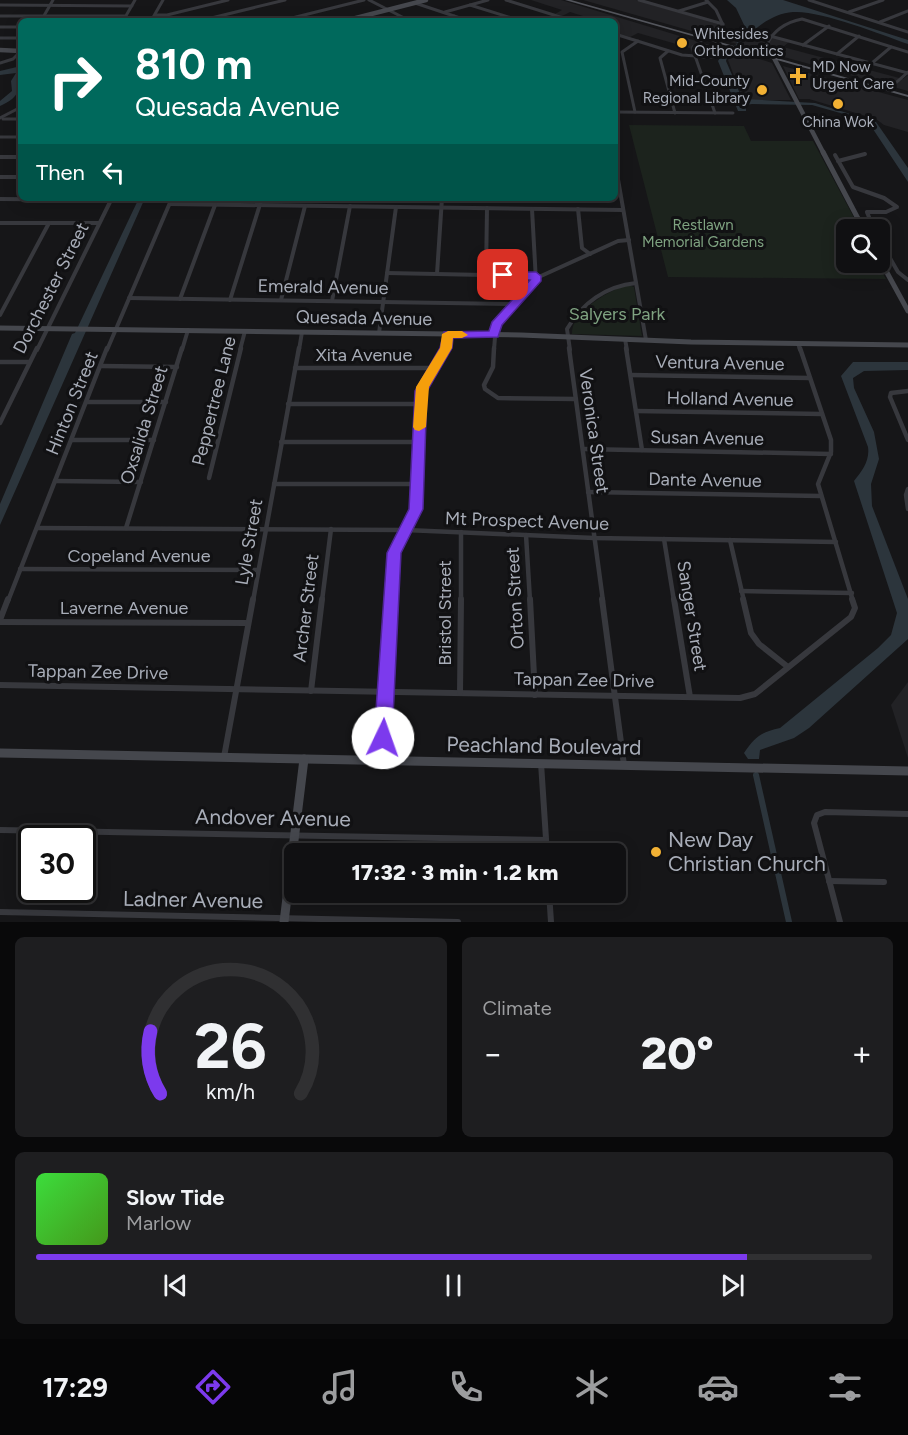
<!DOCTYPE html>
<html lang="en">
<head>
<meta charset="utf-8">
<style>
  :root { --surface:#101012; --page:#1e1e20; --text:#f1f3f6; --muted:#9c9d9f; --line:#303032; --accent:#7c3aed }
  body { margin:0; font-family:Figtree,sans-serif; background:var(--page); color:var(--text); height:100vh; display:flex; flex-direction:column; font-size:22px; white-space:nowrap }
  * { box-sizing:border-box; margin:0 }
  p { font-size:20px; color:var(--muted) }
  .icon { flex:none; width:33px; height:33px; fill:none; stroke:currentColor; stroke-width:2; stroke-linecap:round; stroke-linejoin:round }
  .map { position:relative; height:922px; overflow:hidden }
  .panel { display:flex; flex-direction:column; gap:15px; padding:15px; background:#09090a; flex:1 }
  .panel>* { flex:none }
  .guide { position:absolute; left:18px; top:18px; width:600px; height:183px; border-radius:9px; box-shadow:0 3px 15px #0003,0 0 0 2px var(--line); background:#00695c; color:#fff; overflow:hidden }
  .fabs { position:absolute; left:836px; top:219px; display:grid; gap:12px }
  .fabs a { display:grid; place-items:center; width:54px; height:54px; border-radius:9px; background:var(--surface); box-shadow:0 3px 15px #0003,0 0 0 2px var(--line); font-size:30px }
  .speed { position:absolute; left:18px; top:825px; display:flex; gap:12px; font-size:30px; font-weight:700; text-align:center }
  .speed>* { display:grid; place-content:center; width:78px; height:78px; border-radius:50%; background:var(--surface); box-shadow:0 3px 15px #0003,0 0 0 2px var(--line); line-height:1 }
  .speed .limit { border:3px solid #111; border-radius:9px; background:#fff; color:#111 }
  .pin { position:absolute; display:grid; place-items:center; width:51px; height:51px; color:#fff; margin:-26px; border-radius:12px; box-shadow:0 3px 9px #0006 }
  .me { position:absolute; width:66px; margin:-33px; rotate:3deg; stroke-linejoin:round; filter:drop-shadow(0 0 4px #0008) }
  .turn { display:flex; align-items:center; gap:21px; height:126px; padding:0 18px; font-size:27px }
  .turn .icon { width:78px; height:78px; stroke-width:2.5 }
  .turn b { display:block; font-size:42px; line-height:51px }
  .then { display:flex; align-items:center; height:57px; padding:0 18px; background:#0003; gap:12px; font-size:22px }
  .big { font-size:45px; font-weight:800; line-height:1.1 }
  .panel .tile { flex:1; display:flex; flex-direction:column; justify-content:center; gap:9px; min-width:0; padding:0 21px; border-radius:9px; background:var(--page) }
  .panel .dial { align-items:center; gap:0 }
  .dial svg { height:156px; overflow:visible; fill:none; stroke:var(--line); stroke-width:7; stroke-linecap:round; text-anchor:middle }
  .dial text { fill:var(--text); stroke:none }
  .song { display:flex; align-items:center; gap:18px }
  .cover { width:72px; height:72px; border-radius:9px; background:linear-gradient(135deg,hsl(120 70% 55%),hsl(100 70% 35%)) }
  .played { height:6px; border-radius:3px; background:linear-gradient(90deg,var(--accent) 85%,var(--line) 85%) }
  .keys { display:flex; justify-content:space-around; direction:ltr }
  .heat { display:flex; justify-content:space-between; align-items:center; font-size:33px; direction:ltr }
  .panel .tiles { flex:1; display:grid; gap:15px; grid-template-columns:1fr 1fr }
  .tile:last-child { grid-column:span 2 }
  .trip { position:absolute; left:284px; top:843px; width:342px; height:60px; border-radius:9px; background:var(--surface); box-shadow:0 3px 15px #0003,0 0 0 2px var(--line); font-weight:800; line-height:60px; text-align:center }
  .tab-bar { display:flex; height:96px; justify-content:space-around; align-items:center; background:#060607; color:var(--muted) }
  .tab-bar .icon { width:42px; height:42px }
  .tab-bar .active { color:var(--accent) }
  .tab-bar b { font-size:27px; color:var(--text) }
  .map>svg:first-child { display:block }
  .built { fill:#222225 }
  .green { fill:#1c231d }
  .water { fill:#2c353c }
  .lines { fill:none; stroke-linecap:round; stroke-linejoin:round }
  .canal { stroke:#2c353c; stroke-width:6 }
  .street-far3 { stroke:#37383d; stroke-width:3 }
  .street-far2 { stroke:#37383d; stroke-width:4 }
  .street-far1 { stroke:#37383d; stroke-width:4.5 }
  .street { stroke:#37383d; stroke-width:6 }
  .secondary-far2 { stroke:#45474d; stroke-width:4.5 }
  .secondary-far1 { stroke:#45474d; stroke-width:5 }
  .secondary { stroke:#45474d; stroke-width:9 }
  .primary { fill:#53555c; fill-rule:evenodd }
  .route { fill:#7c3aed; stroke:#51269a; stroke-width:1.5 }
  .slow { fill:#f59e0b }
  .poi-dot { fill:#f2b134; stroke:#111113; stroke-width:2 }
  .labels { text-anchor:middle; stroke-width:6; stroke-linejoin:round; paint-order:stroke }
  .far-poi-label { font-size:15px; fill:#a8adb8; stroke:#111113; text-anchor:start }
  .far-park-label { font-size:15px; fill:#7fa381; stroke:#111113 }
  .street-label { font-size:18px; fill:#a8adb8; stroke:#111113 }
  .park-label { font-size:18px; fill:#7fa381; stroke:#111113 }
  .near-street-label { font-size:21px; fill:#a8adb8; stroke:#111113 }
  .near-poi-label { font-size:21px; fill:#a8adb8; stroke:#111113; text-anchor:start }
</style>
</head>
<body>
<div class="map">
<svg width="908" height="922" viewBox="0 0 908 922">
  <rect width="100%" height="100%" fill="#161618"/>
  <g class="built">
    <path d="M531,0h30l165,50 -7,4 -3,5h-22l-4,-11 -52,-15 -8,4 -15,-4v-12h-16l-29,-9 -8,4 -7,-2 7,-4z"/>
    <path d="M583,0h53l82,24 2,3 -4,3 22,6 -1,8z"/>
    <path d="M752,30l37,12 -6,5 120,32 5,-4v16l-168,-46z"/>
    <path d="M734,51l38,12 19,37h-39l-10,-3 -14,-37z"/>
    <path d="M783,66l125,34v32l-24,-7 -8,-6 -67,-20h-10z"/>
    <path d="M908,682v76l-17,-53z"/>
  </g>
  <g class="green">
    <path d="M629,125l115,1 7,15h62l47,88 -14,1v32l31,1 9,16 -218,-2z"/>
    <path d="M629,285l5,2 8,49 -70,-2c-2,-21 39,-46 57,-49z"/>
  </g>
  <g class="water">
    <path d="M727,0h56l125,40v4c-28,-10 -88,-34 -115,-32 -19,1 -38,15 -49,29 -6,8 -16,10 -18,20l15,35 4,3 70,4 61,19 32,46v14l-39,-59 -4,-3 -53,-15 -60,-1 -6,1v6h-8l-20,-50 6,-9 13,-8 -1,-5 9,-12 -9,-19z"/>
    <path d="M21,66c0,21 0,31 -21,40v-5l12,-10 -1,-10 5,-8 -16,2v-4z"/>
    <path d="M139,198h6l-145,327v-21l72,-170 3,-1z"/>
    <path d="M853,362h55v8l-44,1 -11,7 1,10 20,44 5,27 -8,25 1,22 36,93v40l-99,89 -15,10 -34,12 -1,9h-11l-4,-6c11,-16 17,-21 36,-25l98,-80 13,-13 6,-22 -43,-132c8,-10 16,-20 14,-34l-27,-71z"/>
  </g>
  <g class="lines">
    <path class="canal" d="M756,775l33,147"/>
    <g class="street-far3">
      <path d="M369,0l41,21"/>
      <path d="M506,0l67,21"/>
      <path d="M639,0l84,24"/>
      <path d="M706,0l10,10 7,15 -16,13"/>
      <path d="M809,0l99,32"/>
      <path d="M415,3l54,18"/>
      <path d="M0,5l132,1"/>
      <path d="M470,5l51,16"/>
      <path d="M679,11l29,-9"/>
      <path d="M445,12l43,-12"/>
      <path d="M849,12l34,-12"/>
      <path d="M155,15h12l61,-15"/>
      <path d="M0,16h125"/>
      <path d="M41,21l12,-21"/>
      <path d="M123,21l12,-21"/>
      <path d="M151,21l12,-21"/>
      <path d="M199,21l86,-21"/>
      <path d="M280,21l84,-21"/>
      <path d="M445,21l9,-5"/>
      <path d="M880,22l28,-11"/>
      <path d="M0,27h21"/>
      <path d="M615,34l67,21 14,1"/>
      <path d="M770,36l138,37"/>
      <path d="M0,38h21"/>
      <path d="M703,40l-10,7v3l22,63"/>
      <path d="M803,45l26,-19"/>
      <path d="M668,51l-8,7 15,55"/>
      <path d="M837,54l22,-18"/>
      <path d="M773,56l-6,-12c7,-14 20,-22 35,-25l106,33"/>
      <path d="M0,63l13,-4 8,-8"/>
      <path d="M872,63l19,-16"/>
      <path d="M890,88l18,-16"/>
      <path d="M615,112l118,1"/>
      <path d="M635,112l-13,-60 16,-11"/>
      <path d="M0,118l21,-11"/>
      <path d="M3,119h18"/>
      <path d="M0,137h21"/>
    </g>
    <g class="street-far2">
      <path d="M835,155l18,32 31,11 13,9 -11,5h-19"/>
      <path d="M0,157h21"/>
      <path d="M838,161l27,-7"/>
      <path d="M615,162l31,178"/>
      <path d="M0,177h21"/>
      <path d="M0,199l111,1"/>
      <path d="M170,204l453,6"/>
      <path d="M578,209l4,39 8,6"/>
      <path d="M867,212l7,18"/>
      <path d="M0,223h99"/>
      <path d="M879,239l19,33 10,8"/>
      <path d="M387,273l154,3 77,-35 11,-1"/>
      <path d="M437,274l5,-76"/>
      <path d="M486,275l1,-67"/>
      <path d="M129,298l387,6"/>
      <path d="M180,299l35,-94"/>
      <path d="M230,300l32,-102"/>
      <path d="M281,300l24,-94"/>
      <path d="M332,301l18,-95"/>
      <path d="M0,315l49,-92"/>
      <path d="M379,333l17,-126"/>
      <path d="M625,339l2,11"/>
      <path d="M798,343l2,7"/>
      <path d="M37,350l75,-152"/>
      <path d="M107,350l65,-152"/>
      <path d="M182,350l6,-20"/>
      <path d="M240,350l5,-19"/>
      <path d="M299,350l3,-18"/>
      <path d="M445,350l3,-16"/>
      <path d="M494,350l2,-26 40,-43 -4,-72"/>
      <path d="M570,350l-3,-21c15,-26 39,-43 69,-46"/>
    </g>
    <g class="street-far1">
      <path d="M494,348l-1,19 -9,18 1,4 13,9 78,1"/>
      <path d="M569,348l34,253"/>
      <path d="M626,348l16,102"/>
      <path d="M800,348l31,92v12l-13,32 35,117"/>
      <path d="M0,362h29"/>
      <path d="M101,366l76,1"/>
      <path d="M295,368h139"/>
      <path d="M631,375l179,3"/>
      <path d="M908,391l-17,2 -1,4 18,43"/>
      <path d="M87,402h79"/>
      <path d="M288,404h132"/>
      <path d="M636,411l186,3"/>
      <path d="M0,423l37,-75"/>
      <path d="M72,440h82"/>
      <path d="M281,442h138"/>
      <path d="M583,449l248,5"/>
      <path d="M209,478l32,-130"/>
      <path d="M55,481l86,1"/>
      <path d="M274,484h143"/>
      <path d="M908,489l-2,6 2,14"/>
      <path d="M588,492l233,4"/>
      <path d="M37,528l369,2 188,8 242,4"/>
      <path d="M126,528l56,-180"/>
      <path d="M526,535l4,66"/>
      <path d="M664,539l10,62"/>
      <path d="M730,540l14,61"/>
      <path d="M20,569l238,1"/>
      <path d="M741,591l111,2"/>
      <path d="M8,601l99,-253"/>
      <path d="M253,601l46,-253"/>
      <path d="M322,601l9,-72"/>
      <path d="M391,601l3,-48 22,-44 5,-118 25,-43"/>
      <path d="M461,601v-69"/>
    </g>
    <g class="street">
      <path d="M530,599l5,96"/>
      <path d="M602,599l22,166"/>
      <path d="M674,599l16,98"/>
      <path d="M743,599l8,34 8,11 29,23"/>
      <path d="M0,620l8,-21"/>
      <path d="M0,622l248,1"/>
      <path d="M0,685l740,13 15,-4 96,-77 4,-9 -3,-9"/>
      <path d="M311,691l11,-92"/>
      <path d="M460,693l1,-94"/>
      <path d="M224,757l29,-158"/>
      <path d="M381,760l10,-161"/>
      <path d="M541,763l6,91"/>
      <path d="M0,830l546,10"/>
      <path d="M829,881l55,1"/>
      <path d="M549,892l2,30"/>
      <path d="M0,912l458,10"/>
      <path d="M840,922l-26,-99 3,-8 8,-3 83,2"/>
    </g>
    <g class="secondary-far2">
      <path d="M344,21l82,-21"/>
      <path d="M0,50l21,1"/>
      <path d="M773,56l51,98"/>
    </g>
    <g class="secondary-far1">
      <path d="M823,152l41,78"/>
      <path d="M879,258l29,53"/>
      <path d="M0,328l521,7 170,7 217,3"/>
    </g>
    <g class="secondary">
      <path d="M0,753l908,18"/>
      <path d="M284,922l20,-163"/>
    </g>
    <path class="primary" d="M565,0h6l337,95v2z"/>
  </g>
  <path class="route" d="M503,272h33l5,4v5l-39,44 -4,12 -45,1 -1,10 -25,43 -4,118 -22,44 -9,185 -3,5 -6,2 -6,-2 -3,-5 13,-185 22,-44 6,-118 25,-43 4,-16 45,-1 3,-9 38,-42 -31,-3 -2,-2z"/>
  <path class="slow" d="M448,331h14l6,4 -6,3h-9l-1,10 -23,39 -3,40 -7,4 -4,-1 -2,-3 3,-40 24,-39 2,-14z"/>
  <g class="poi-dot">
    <circle cx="682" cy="43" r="6"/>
    <path d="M795 67h6v6h6v6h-6v6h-6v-6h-6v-6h6z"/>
    <circle cx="762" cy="90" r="6"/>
    <circle cx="838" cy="104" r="6"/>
    <circle cx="656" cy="852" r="6"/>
  </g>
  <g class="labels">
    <g class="far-poi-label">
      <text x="694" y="39">Whitesides<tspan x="694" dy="17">Orthodontics</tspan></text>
      <text x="812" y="72">MD Now<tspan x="812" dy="17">Urgent Care</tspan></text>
      <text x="750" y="86" text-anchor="end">Mid-County<tspan x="750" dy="17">Regional Library</tspan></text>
      <text x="838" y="127" text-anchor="middle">China Wok</text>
    </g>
    <g class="far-park-label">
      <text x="703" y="230">Restlawn<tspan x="703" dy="17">Memorial Gardens</tspan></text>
    </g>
    <g class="street-label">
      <text transform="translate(323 287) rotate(1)" y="6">Emerald Avenue</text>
      <text transform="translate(51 288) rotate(-63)" y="6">Dorchester Street</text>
      <text transform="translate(364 318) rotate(1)" y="6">Quesada Avenue</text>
      <text x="364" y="361">Xita Avenue</text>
      <text transform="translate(720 363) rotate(1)" y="6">Ventura Avenue</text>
      <text transform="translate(730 399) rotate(1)" y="6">Holland Avenue</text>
      <text transform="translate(214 401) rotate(-76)" y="6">Peppertree Lane</text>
      <text transform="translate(72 403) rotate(-68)" y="6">Hinton Street</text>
      <text transform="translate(144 425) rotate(-73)" y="6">Oxsalida Street</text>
      <text transform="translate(594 431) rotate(82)" y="6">Veronica Street</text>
      <text transform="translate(707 438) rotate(1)" y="6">Susan Avenue</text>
      <text transform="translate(705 480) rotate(1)" y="6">Dante Avenue</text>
      <text transform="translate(527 521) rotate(2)" y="6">Mt Prospect Avenue</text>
      <text transform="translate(249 542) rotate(-80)" y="6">Lyle Street</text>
      <text x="139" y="562">Copeland Avenue</text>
      <text transform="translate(515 598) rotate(-93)" y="6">Orton Street</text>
      <text x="124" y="614">Laverne Avenue</text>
      <text transform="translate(306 608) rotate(-83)" y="6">Archer Street</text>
      <text transform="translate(445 613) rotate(-90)" y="6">Bristol Street</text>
      <text transform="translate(692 616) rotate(81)" y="6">Sanger Street</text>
      <text transform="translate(98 672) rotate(1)" y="6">Tappan Zee Drive</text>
      <text transform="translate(584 680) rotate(1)" y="6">Tappan Zee Drive</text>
    </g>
    <g class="park-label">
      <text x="617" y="320">Salyers Park</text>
    </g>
    <g class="near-street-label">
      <text transform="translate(544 746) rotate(1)" y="7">Peachland Boulevard</text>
      <text transform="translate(273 818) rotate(1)" y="7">Andover Avenue</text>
      <text transform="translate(193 900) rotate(1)" y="7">Ladner Avenue</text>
    </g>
    <g class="near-poi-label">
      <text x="668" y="847">New Day<tspan x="668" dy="24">Christian Church</tspan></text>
    </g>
  </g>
</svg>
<div class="fabs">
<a><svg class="icon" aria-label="search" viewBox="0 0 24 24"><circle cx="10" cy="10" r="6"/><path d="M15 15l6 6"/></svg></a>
</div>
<div class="speed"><div class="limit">30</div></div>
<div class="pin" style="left:503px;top:275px;background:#d93025"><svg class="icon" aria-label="arrive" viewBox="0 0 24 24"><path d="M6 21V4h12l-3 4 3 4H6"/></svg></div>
<svg class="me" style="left:383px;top:738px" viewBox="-20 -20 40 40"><circle r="19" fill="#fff"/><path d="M0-13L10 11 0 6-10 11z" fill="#7c3aed"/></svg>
<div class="trip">17:32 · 3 min · 1.2 km</div>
<div class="guide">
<div class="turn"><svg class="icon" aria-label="right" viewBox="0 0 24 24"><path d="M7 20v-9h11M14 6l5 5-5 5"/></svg><div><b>810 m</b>Quesada Avenue</div></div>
<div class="then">Then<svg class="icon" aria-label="left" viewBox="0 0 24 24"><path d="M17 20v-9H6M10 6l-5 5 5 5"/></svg></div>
</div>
</div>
<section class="panel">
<div class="tiles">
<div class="tile dial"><svg viewBox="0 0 100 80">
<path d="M14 69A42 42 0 1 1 86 69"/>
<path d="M14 69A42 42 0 0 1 9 37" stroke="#7c3aed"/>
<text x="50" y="56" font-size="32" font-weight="700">26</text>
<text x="50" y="72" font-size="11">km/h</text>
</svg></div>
<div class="tile"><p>Climate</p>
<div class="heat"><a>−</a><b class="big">20°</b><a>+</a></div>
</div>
<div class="tile">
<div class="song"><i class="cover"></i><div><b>Slow Tide</b><p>Marlow</p></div></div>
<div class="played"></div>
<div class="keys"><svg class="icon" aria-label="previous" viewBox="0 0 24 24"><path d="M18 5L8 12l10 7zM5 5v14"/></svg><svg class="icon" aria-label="pause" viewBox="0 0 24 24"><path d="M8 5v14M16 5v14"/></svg><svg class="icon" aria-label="next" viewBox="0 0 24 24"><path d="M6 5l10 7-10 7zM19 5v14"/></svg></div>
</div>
</div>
</section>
<nav class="tab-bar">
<b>17:29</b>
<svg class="icon active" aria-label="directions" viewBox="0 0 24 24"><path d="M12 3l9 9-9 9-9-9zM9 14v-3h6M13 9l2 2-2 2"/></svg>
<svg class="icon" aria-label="music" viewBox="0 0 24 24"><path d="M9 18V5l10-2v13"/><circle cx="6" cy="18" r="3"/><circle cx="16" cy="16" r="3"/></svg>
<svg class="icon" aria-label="phone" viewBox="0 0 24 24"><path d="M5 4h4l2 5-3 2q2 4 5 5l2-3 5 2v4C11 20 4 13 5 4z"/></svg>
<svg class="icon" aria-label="climate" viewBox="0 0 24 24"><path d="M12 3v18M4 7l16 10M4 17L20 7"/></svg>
<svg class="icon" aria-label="car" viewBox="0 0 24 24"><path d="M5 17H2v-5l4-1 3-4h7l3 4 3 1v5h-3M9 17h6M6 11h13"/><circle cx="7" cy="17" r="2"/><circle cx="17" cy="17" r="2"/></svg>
<svg class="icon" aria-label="filters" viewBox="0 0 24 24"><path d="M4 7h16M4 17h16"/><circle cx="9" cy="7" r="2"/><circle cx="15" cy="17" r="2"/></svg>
</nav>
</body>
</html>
